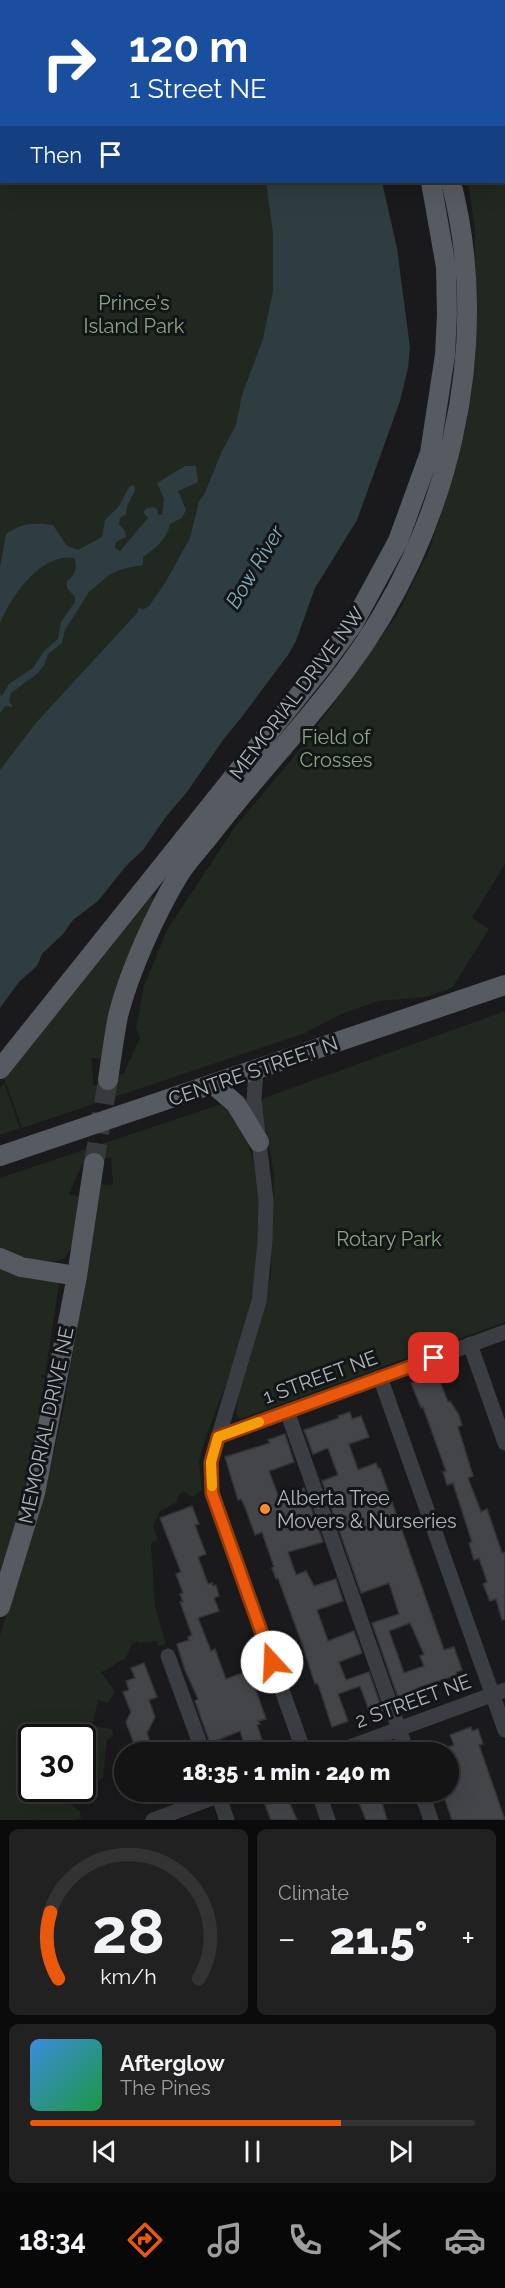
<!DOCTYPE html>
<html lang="en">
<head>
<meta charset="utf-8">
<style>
  :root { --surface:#141415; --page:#212122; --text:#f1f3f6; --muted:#9d9ea0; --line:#333334; --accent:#ea580c }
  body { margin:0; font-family:Raleway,sans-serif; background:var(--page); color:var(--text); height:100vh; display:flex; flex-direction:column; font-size:22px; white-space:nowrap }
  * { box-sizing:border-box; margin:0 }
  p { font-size:20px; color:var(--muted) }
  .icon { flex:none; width:33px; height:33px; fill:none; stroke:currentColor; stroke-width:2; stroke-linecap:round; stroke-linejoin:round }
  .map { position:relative; height:1820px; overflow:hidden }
  .details { display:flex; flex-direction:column; gap:9px; padding:9px; background:#0b0b0c; flex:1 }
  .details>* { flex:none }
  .banner { position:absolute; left:0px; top:0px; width:506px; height:183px; box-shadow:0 6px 24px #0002,0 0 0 2px var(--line); background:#1a4fa0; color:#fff; overflow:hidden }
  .speed { position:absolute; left:18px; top:1724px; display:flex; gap:12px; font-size:30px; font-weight:700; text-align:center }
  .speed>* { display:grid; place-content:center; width:78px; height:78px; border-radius:50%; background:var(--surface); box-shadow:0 6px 24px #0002,0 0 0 2px var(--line); line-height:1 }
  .speed .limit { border:3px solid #111; border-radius:9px; background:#fff; color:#111 }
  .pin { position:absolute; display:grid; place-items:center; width:51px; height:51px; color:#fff; margin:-26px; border-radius:12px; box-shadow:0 3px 9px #0006 }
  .me { position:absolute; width:66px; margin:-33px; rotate:340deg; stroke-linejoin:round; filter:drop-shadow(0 0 4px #0008) }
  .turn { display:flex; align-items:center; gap:21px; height:126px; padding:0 30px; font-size:27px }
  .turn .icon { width:78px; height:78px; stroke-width:2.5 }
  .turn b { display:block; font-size:42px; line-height:51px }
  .then { display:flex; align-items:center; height:57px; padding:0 30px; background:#0003; gap:12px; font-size:22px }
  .big { font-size:45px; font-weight:800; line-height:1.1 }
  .details .card { flex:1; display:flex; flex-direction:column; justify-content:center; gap:9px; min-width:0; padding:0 21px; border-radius:9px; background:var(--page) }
  .details .dial { align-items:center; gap:0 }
  .dial svg { height:156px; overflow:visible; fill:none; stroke:var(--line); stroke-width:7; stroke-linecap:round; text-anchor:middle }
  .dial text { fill:var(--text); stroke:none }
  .song { display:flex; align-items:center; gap:18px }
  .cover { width:72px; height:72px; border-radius:9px; background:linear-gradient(135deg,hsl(210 70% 55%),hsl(140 70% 35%)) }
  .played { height:6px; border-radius:3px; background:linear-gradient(90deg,var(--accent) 70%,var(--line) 70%) }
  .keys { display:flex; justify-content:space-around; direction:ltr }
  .heat { display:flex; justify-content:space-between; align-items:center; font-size:33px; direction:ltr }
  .details .tiles { flex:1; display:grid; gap:9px; grid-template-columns:1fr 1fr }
  .card:last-child { grid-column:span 2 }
  .trip { position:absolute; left:114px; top:1742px; width:345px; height:60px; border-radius:30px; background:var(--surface); box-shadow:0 6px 24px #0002,0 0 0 2px var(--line); font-weight:800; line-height:60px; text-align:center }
  .tabs { display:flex; height:96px; justify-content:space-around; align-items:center; background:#080808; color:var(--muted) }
  .tabs .icon { width:42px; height:42px }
  .tabs .current { color:var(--accent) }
  .tabs b { font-size:27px; color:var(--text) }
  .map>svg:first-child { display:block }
  .green { fill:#20281f }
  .water { fill:#2e3d41 }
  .building { fill:#434549; stroke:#333538; stroke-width:1.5; fill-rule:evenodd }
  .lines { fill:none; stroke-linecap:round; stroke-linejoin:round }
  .major-tunnel { stroke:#37393c; stroke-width:20; stroke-dasharray:20 10; stroke-linecap:butt }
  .minor { stroke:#3a3d41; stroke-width:15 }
  .major { stroke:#565b61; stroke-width:20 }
  .route-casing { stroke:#983908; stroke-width:15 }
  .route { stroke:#ea580c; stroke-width:10 }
  .slow { stroke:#f59e0b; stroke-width:10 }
  .poi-dot { fill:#fd8931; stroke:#141517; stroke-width:2 }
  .labels { text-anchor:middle; stroke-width:6; stroke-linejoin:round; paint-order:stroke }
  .park-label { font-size:20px; fill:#88a882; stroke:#141517 }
  .street-label { font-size:20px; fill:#abb4bc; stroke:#141517 }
  .poi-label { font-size:20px; fill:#abb4bc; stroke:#141517; text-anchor:start }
  .water-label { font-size:21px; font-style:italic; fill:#81abb9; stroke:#141517 }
</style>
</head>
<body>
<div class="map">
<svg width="505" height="1820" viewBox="0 0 505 1820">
  <rect width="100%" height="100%" fill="#1a1a1c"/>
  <g class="green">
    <path d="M0,0h221l-219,2v180h268l5,23 2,88 -27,109 -57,138 -42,70 -151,169z"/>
    <path d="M413,0h92v864l-33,54 17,11 -37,59 -26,9 -48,4 -37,13 -36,19 -283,95 -18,-50 145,-182 5,2 -23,51 -28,110 -12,-1 3,28 30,-13 16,-35 -4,-10 8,-42 23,-56 68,-103 66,-79 96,-133 31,-62 19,-56 18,-67 9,-81 1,-118 -7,-49h36v-180z"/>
    <path d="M505,1011v311l-265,97 -4,-5 2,-19 23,-77 10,-44 3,-100 -13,-70 3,-6z"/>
    <path d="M4,1083l16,45 -20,7v-47z"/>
    <path d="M219,1105c11,2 22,20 26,30 23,58 15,138 -2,198 -11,39 -28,78 -41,116l-3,12 3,28 -9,8 -9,-5 -5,2 -2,8 -17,9 -7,15 5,14 -7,3 4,63 11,38 -8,2 -1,-5 -18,2 -1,-2 -6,3 -7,15c-10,3 -14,10 -24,13l14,20 -7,11 -10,-3 -6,26 20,3 1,7 -6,4 -4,38 -13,5 -7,-5 -1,-41h-50v51h41l-2,3v13l9,8 1,6 -5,2h-76v-185l45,-146 18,-76 37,-229 13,1 -2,-28 -29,7 -13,30 12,3 -8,48 -9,14 -15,3 -34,-6 -15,-8v-70z"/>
    <path d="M0,1269l21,7 37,6 1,2 -14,91h-4v2l4,1 -14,97 -31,101z"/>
  </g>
  <g class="water">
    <path d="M266,182h116l15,66 13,100 -2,20 -8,33 -43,119 -42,68 -19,53 -8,14 -47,63 -18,22 -36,52 -22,26 -22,32 -17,16 -28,35 -25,19 -10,14 -21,20 -5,12 -18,16 -19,26v-238l35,-46 103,-112v-4l6,1 5,-3 16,-23 25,-45 9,-37 5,-6 18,-44 14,-26 6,-30 21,-56 10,-48v-59z"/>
    <path d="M185,466h11l2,16 -20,9 8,19 -4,8 -12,6c-3,15 -15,25 -27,33v8l-21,4 -13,6 -20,17 -24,38 -3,13 -14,11 -4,11 -6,8 -27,20 -2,8 4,6 -8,-1 -5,7v-19l2,2 7,-12 24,-16 11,-17 14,-12 3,-17 14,-20v-5l-8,-9v-7c8,-5 11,-14 7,-23 -33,-6 -63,39 -74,65v-56l6,-33c18,-12 26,-11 47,-9l14,21 11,4 24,-13 3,-17 14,-14 10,-19 5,-2 1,6 -8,15 -1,8 -6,4 -1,6 6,7 1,6 -10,5 -1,6 5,3 28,-33 -5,-6 4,-4 6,-1 4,2 1,6h4l2,-16 -7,-16z"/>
  </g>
  <g class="building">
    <path d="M437,1374l11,28 2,-1 9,14 3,10 -4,2 15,49 -5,2 13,34 6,-3 15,44 3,-1v67l-3,1 -6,-21 -6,2 -7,-17 4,-2 -8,-24 -5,2 -5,-17 3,-1 -19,-59 -6,2 -4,-13 3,-1 -23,-64 -2,1 -10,-25z"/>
    <path d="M350,1412l2,7 9,-3 8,21 -20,7 9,26 18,-7 2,5h2l64,182 10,-3 8,23 -6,2 1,3 -39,13 3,8 -10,4 1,3 -11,3 -29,-83 27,-9 -10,-31 -28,10 -39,-112 16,-6 -10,-27 -15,6 -9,-24 35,-12 -1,-2zM410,1623l14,31 -4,2 4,10 -20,7 -15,-42z"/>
    <path d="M285,1434l9,28 -25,9 10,27 25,-10 19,54 -35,10 8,23 10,-4 8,15 22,-7 7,22 -26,9 11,31 26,-10 8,22 -23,9 7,18 23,-8 14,40 -12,4 -11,-30 -22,8 10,27 -16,6 -13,-40 -2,-4 -2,1 -14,-43 -23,-63 -2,1 -4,-11 2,-1 -12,-35 -7,3 -10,-28 -4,-8 -3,1 -13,-43 45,-14 -2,-3z"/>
    <path d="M192,1506l7,18 -4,1 11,29 -8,3 10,27 4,-1 1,3 3,-1 3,11 -5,2 5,13 -21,7 13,33 4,-2 11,30 23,-8 17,48 -8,2 2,3 -3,1 9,27h-19l-7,-21 -30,12 -15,-42 3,-2 -13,-29 -8,-26 12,-4 -1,-3 4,-2 -12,-33h3l-3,-8 3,-1 -7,-19 5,-2 -21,-54z"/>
    <path d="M144,1663l13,34 -8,3 6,17 -8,16 6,19h-16l-11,-30 5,-10 -8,-20 6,-2 -3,-9 9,-3 -4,-10z"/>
    <path d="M471,1727l1,4 6,-2 5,15 -4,1 26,75h-53l-9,-26 5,-2v-45l6,-2 -4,-10z"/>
    <path d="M354,1791h25l8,29h-21z"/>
    <path d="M287,1797l10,23h-26l-6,-15z"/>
  </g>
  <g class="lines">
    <path class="major-tunnel" d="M94,1163l14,-83"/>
    <g class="minor">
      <path d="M256,1071l-2,29 12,100 -1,42 -6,59 -48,161 1,31 92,259"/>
      <path d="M470,1344l35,99"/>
      <path d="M380,1377l125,353"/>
      <path d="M287,1411l120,341"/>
      <path d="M218,1437l287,-105"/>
      <path d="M168,1656l35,96"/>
      <path d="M336,1752l169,-62"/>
      <path d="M217,1791l10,29"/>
      <path d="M318,1791l10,29"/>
      <path d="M421,1791l10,29"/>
      <path d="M153,1820l78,-29"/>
    </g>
    <g class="major">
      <path d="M384,0v2"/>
      <path d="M405,0v2"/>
      <path d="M0,1069l323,-404 30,-41 45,-83 32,-88 15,-98 2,-41 -1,-47 -15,-85"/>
      <path d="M108,1080c3,-21 6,-43 10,-64 11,-44 38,-104 62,-143 9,-14 21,-26 31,-39 43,-56 92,-107 134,-163 103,-136 149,-323 106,-489"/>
      <path d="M214,1085l22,19 23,38"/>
      <path d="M0,1156l505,-171"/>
      <path d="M0,1258l21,9 56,9"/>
      <path d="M0,1607l35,-114 42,-217 17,-113"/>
    </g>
  </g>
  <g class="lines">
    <g class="route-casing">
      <path id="route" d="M272,1662l-60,-169 -1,-31 7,-25 216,-79"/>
    </g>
    <use href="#route" class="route"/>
    <path class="slow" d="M212,1486l-1,-24 7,-25 41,-15"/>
  </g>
  <circle class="poi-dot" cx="265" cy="1509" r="6"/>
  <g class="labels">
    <g class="park-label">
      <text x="134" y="310">Prince's<tspan x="134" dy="23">Island Park</tspan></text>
      <text x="336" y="744">Field of<tspan x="336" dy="23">Crosses</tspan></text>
      <text x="389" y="1246">Rotary Park</text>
    </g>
    <g class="street-label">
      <text transform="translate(297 693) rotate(-53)" y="7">MEMORIAL DRIVE NW</text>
      <text transform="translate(253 1071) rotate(-19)" y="7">CENTRE STREET N</text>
      <text transform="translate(320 1377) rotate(-20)" y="7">1 STREET NE</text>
      <text transform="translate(46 1425) rotate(-78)" y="7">MEMORIAL DRIVE NE</text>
      <text transform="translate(413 1701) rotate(-20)" y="7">2 STREET NE</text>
    </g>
    <g class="poi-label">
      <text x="277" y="1505">Alberta Tree<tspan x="277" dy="23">Movers &amp; Nurseries</tspan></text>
    </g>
    <g class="water-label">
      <text transform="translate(255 567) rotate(-59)" y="7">Bow River</text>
    </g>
  </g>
</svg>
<div class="speed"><div class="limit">30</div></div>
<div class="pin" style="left:434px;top:1358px;background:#d93025"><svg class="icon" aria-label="arrive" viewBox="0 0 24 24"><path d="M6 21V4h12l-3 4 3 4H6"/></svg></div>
<svg class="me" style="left:272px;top:1662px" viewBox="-20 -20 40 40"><circle r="19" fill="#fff"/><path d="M0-13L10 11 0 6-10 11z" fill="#ea580c"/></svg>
<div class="trip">18:35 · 1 min · 240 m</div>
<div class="banner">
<div class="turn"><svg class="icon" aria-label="right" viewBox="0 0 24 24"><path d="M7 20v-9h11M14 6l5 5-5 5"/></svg><div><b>120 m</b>1 Street NE</div></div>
<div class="then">Then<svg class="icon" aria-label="arrive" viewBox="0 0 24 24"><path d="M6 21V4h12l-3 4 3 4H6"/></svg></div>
</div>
</div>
<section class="details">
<div class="tiles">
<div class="card dial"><svg viewBox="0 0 100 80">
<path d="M14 69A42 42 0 1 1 86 69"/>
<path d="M14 69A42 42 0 0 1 10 35" stroke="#ea580c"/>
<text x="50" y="56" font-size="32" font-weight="700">28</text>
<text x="50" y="72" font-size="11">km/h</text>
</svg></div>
<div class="card"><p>Climate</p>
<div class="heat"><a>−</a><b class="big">21.5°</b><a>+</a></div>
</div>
<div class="card">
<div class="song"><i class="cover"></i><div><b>Afterglow</b><p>The Pines</p></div></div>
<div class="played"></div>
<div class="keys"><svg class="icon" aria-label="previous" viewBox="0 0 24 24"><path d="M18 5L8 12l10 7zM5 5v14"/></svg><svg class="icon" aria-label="pause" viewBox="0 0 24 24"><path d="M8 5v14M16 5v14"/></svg><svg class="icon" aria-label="next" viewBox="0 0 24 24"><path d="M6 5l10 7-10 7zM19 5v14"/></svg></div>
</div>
</div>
</section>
<nav class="tabs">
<b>18:34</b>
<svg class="icon current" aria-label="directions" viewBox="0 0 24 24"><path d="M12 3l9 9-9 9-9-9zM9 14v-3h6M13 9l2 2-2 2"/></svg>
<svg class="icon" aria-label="music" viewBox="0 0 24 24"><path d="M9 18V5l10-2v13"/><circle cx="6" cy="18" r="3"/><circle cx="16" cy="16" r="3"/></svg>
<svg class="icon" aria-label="phone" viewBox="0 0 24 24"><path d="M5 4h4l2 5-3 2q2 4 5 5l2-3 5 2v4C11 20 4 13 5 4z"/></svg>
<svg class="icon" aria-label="climate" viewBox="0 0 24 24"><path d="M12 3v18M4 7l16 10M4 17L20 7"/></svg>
<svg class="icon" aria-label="car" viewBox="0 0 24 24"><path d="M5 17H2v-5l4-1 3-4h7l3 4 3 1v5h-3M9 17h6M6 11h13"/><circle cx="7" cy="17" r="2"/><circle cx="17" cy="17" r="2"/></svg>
</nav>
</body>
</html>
